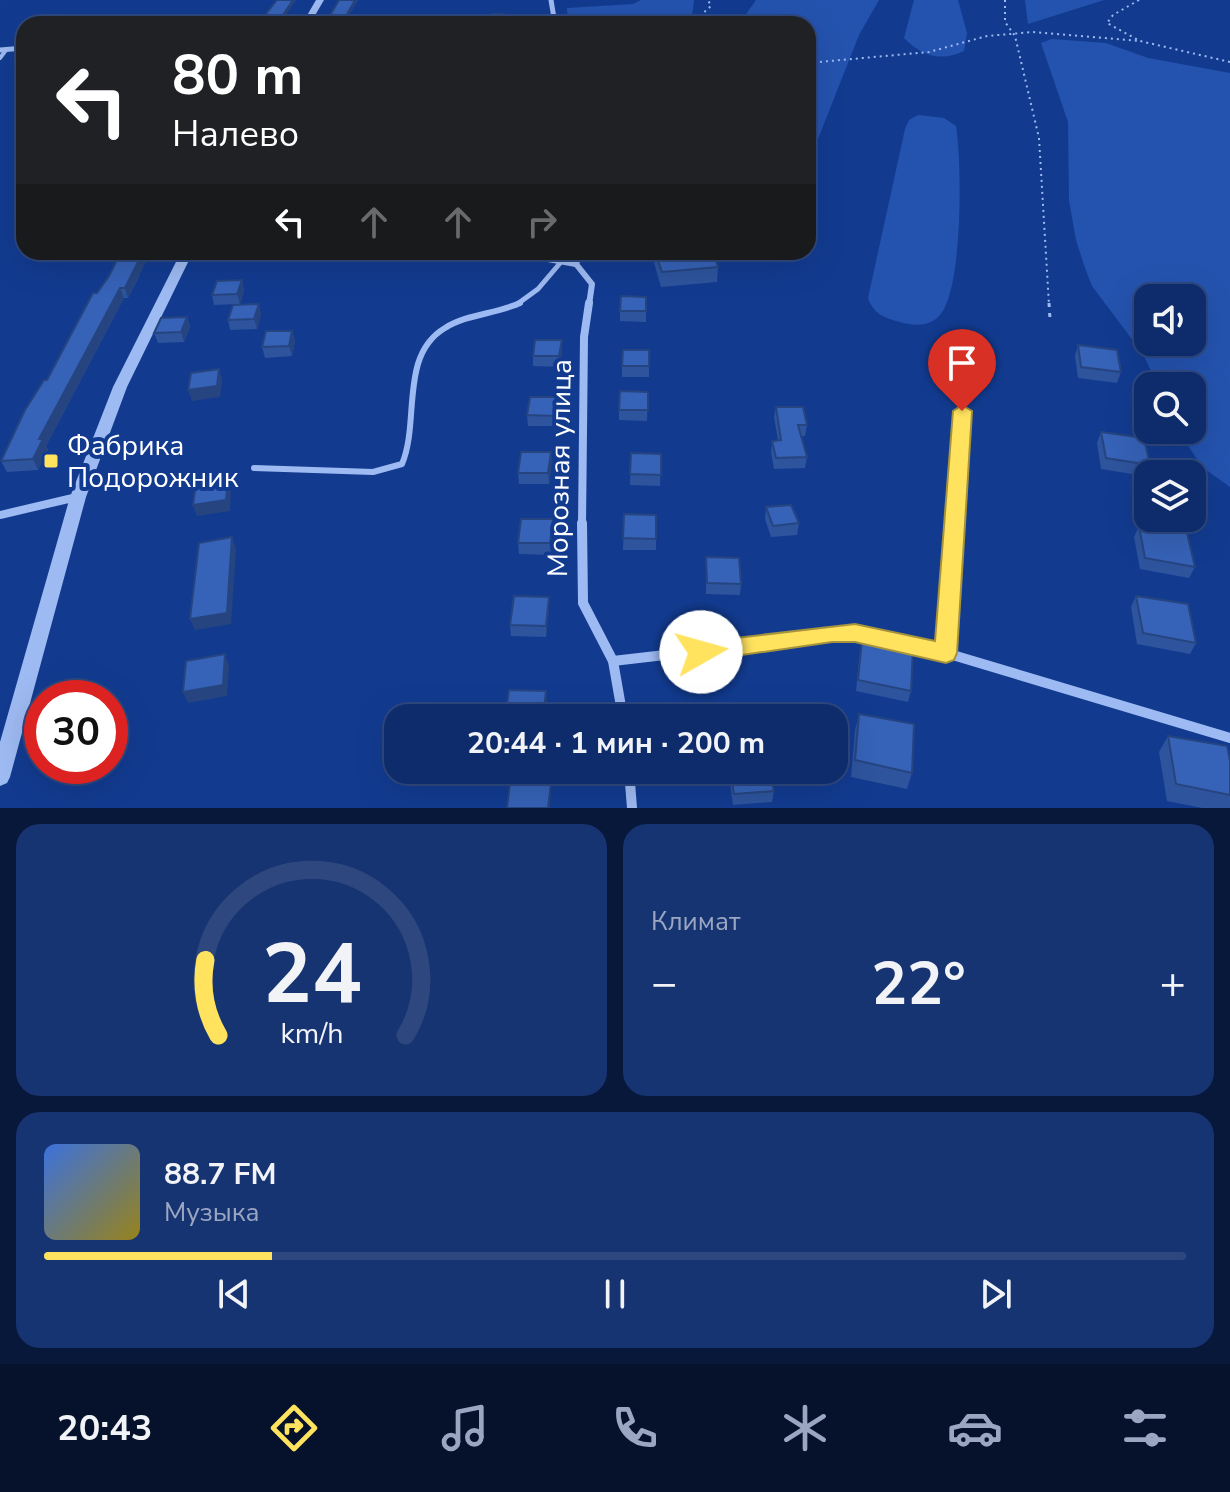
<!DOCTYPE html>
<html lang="ru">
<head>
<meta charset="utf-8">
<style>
  :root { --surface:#0e2c6c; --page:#173472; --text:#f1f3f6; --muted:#9ba7c2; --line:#2e487f; --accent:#ffe25e }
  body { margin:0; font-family:"Nunito Sans",sans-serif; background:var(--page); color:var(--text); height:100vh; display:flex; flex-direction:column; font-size:30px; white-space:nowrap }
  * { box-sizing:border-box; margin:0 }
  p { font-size:26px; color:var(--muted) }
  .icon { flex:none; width:44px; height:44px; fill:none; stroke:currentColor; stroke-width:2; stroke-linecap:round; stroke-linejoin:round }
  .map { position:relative; height:808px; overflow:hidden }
  .sheet { display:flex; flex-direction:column; gap:16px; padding:16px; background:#08183b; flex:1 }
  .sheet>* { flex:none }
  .banner { position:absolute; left:16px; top:16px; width:800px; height:244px; border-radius:24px; box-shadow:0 8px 32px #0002,0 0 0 2px var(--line); background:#202124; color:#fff; overflow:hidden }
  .fabs { position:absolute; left:1134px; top:284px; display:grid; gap:16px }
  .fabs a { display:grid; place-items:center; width:72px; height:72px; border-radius:16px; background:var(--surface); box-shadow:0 8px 32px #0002,0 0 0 2px var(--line); font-size:40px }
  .speed { position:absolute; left:24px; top:680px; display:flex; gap:16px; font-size:40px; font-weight:700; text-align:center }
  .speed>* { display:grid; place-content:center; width:104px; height:104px; border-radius:50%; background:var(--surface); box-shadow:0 8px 32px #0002,0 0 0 2px var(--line); line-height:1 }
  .speed .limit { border:12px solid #d22; background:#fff; color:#111 }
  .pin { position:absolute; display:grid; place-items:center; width:68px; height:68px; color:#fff; margin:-82px -34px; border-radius:50% 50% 50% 0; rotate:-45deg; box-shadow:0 0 8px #0007 }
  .pin .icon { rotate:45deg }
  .me { position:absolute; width:88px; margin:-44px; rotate:83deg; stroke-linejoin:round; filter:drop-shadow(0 0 6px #0008) }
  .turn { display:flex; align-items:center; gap:28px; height:168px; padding:0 24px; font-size:36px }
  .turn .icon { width:104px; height:104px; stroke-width:2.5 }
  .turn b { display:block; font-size:56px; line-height:68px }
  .lanes { display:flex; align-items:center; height:76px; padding:0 24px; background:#0003; justify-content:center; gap:40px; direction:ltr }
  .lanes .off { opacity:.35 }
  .big { font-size:60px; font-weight:700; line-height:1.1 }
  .sheet .card { flex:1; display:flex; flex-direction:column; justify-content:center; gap:12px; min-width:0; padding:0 28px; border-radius:24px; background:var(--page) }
  .sheet .dial { align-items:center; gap:0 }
  .dial svg { height:208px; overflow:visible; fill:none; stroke:var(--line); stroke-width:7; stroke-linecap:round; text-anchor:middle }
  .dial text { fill:var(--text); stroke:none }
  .song { display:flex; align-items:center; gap:24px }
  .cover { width:96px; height:96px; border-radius:12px; background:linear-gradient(135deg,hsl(220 70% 55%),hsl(50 70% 35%)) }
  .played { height:8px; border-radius:4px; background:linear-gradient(90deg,var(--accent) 20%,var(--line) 20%) }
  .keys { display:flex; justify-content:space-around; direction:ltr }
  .heat { display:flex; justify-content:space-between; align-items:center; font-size:44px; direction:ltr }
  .sheet .tiles { flex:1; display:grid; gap:16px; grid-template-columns:1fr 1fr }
  .card:last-child { grid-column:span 2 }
  .trip { position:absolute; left:384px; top:704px; width:464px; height:80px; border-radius:24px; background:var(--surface); box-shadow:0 8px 32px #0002,0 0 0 2px var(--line); font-weight:700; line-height:80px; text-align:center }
  .tabs { display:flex; height:128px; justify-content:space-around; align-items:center; background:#06122b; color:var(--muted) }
  .tabs .icon { width:56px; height:56px }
  .tabs .on { color:var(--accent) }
  .tabs b { font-size:36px; color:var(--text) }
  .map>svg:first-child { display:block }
  .green { fill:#2453af; fill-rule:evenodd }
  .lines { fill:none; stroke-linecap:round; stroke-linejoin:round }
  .path-far1 { stroke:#9ebaf2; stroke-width:2; stroke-dasharray:2 4; stroke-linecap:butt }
  .path { stroke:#9ebaf2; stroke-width:3; stroke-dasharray:4 6; stroke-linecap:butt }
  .service-far3 { stroke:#9ebaf2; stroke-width:4 }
  .service-far2 { stroke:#9ebaf2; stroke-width:5 }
  .service-far1 { stroke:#9ebaf2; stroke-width:6 }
  .service { stroke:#9ebaf2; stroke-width:8 }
  .minor-far3 { stroke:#9ebaf2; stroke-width:5 }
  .minor-far2 { stroke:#9ebaf2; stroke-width:6 }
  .minor-far1 { stroke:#9ebaf2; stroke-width:8 }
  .minor { stroke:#9ebaf2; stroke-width:10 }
  .tertiary { fill:#9ebaf2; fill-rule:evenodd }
  .wall { fill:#2e549d }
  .shaded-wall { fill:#264580 }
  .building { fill:#3662b7; stroke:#264580; stroke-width:2 }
  .route { fill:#ffe25e; stroke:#a6933d; stroke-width:2 }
  .poi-dot { fill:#ffe25e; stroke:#123b90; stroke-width:3 }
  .labels { text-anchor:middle; stroke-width:8; stroke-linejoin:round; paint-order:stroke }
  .poi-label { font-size:28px; fill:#fff; stroke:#123b90; text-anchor:start }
  .street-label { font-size:28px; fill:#fff; stroke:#123b90 }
</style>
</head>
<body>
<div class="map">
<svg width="1230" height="808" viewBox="0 0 1230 808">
  <rect width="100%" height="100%" fill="#123b90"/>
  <g class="green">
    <path d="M641,0h53l-2,16 -8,8h-116l-1,-16 66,-4z"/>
    <path d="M756,0h123l-20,35 -41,104 -10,9v-124h-69z"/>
    <path d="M914,0h44l9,33 -3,18c-24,11 -42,5 -60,-13z"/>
    <path d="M1025,0h79l-76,24z"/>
    <path d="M1052,39l54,4 42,15 82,15v414l-28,-20 -24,-37h14v-44h-34l-15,-32 -51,-68 -8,-21 -8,-25 -7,-40 -1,-78 -27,-79zM1192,298v44h-44v-44z"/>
    <path d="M918,115l26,3 12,8c6,36 7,163 -16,189 -10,12 -27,11 -40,7 -16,-4 -27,-9 -32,-24l37,-169 4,-9z"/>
  </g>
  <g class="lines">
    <g class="path-far1">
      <path d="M1005,0v22l10,14 24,102 10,167"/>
      <path d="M1139,0l-26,15 -6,8 33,18 90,21"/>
      <path d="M691,24l20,-18 -3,-6"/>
      <path d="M808,63l121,-11 58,-16 46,-4 107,9"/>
    </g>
    <path class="path" d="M1049,303l1,16"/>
    <path class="service-far3" d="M0,58l6,-8"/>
    <path class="service-far2" d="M516,305l22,-16 23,-27"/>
    <g class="service-far1">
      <path d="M254,468l119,4 29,-8c18,-42 -3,-109 43,-136 22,-14 51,-14 75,-25"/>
      <path d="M954,525l8,-114"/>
    </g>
    <path class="service" d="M946,653l9,-130"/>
    <g class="minor-far3">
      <path d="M551,0l4,24"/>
      <path d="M0,50l24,-2"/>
    </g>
    <g class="minor-far2">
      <path d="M508,252l68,12"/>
      <path d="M576,264l16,20 -3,21"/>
      <path d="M576,264l4,-12"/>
    </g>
    <g class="minor-far1">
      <path d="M0,515l77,-18"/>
      <path d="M582,525l2,-188 5,-34"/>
    </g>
    <g class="minor">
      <path d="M582,523l1,80 30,58 10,57"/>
      <path d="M613,661l242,-28 91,20 284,85"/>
      <path d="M629,770l3,38"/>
    </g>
    <g class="tertiary">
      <path d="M316,0h8l-14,24h-8z"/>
      <path d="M181,252h12l-66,135 -41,110 -76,280 -3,6 -7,3v-44l70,-245 43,-110z"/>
    </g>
  </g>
  <g class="wall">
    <path d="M358,0l-13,21h-15l-1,-4z"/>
    <path d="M221,252h26l-2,8 -22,1z"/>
    <path d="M651,252h26l1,5 40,10 -1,15 -56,5z"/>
    <path d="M140,275l-12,23h-4l-78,148 2,4 -10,20 -31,2 -6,-11 96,-168z"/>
    <path d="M242,280l2,11 -4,13 -26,1 -2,-10z"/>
    <path d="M646,297v25l-26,-1v-10z"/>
    <path d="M261,314l-4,15 -27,1 -2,-10z"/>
    <path d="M187,317l3,10 -6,15 -26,1 -4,-10z"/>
    <path d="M292,331l3,10 -3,15 -27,2 -3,-11z"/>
    <path d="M562,340v11l-2,16 -27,-1v-10z"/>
    <path d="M1078,345l43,27 -4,11 -39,-5 -3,-22z"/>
    <path d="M649,350v27h-27v-11z"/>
    <path d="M648,392l-1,29 -28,-1v-10z"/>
    <path d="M776,407l31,18 -2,11h-4l6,21 -2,11 -31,1 -3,-17 1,-11 6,-1 -4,-23z"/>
    <path d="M559,408l-3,18h-28l-1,-11z"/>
    <path d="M1101,432l49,33 -5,11 -44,-7 -4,-26z"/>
    <path d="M631,453l30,1 -1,32 -30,-1z"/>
    <path d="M552,463l-3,21h-30l-1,-11z"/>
    <path d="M766,507l33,16 -2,12 -26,2 -6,-18z"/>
    <path d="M624,514l32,1v35h-33z"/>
    <path d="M1139,526l56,41 -6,11 -49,-9 -6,-32z"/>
    <path d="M554,530l-3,25 -32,-1 -1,-11z"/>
    <path d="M706,557l35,27 -1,11 -34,-1z"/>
    <path d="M1136,596l60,47 -6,11 -53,-10 -6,-37z"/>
    <path d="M549,609l-3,28 -35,-1 -1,-11z"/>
    <path d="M862,640l49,51 -3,11 -52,-11 4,-40z"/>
    <path d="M859,714l53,59 -5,16 -56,-12 4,-47z"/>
    <path d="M1168,736l62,25v47h-28l-35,-7 -8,-49z"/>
    <path d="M728,770h41l5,21 -2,11 -39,3z"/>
  </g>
  <g class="shaded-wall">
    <path d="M293,0h3l-16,24h-3z"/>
    <path d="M355,0h3l-13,21v-3z"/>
    <path d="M143,252h8l-23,46 -3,-10z"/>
    <path d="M242,280l2,11 -4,13 -3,-10z"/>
    <path d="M120,288l4,10 -78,148 2,4 -10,20 -5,-11 6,-20z"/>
    <path d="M259,304l2,10 -4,15 -3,-10z"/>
    <path d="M187,317l3,10 -6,15 -3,-10z"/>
    <path d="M292,331l3,10 -3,15 -3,-10z"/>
    <path d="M562,340v11l-2,16 -1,-11z"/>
    <path d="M219,369l3,11 -2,17 -28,4 -4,-11z"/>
    <path d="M558,397l1,11 -3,18v-10z"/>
    <path d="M551,452l1,11 -3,21 -1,-11z"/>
    <path d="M228,478l3,11 -1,22 -33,5 -4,-11z"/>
    <path d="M553,519l1,11 -3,25 -1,-12z"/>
    <path d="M232,537l4,12 -5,75 -36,6 -5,-11z"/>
    <path d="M549,597v12l-3,28v-11z"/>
    <path d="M225,654l4,12 -2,30 -39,7 -5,-11z"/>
    <path d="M546,691l1,11 -2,16h-2z"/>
    <path d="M551,783l-1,25h-2z"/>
  </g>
  <g class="building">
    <path d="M277,0h16l-16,24h-25l5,-9h8z"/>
    <path d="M339,0h16l-10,18 -16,-1z"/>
    <path d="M492,14h12l1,10h-13z"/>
    <path d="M121,252h22l-18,36h-5l-81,151h4l-10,20 -32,2 24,-51 19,-30h3l46,-87h4l12,-17z"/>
    <path d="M655,252h22l1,5 36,-3 4,13 -56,5z"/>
    <path d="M242,280l-5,14 -25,1 5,-14z"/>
    <path d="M621,296l25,1v14h-26z"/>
    <path d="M259,304l-5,15 -26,1 5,-15z"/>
    <path d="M187,317l-6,15 -27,1 7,-15z"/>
    <path d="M266,331h26l-3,15 -27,1z"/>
    <path d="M535,340h27l-3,16h-26z"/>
    <path d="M1078,345l39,5 4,22 -40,-5z"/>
    <path d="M623,350h26v16h-27z"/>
    <path d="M219,369l-2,17 -29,4 3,-17z"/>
    <path d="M620,391l28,1v18h-29z"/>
    <path d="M530,397h28l-2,19 -29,-1z"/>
    <path d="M776,407h27l4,18h-9l9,32 -31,1 -4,-17 9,-1z"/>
    <path d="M1101,432l43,6 6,27 -44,-7z"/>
    <path d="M521,452h30l-3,21h-30z"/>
    <path d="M631,453l30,1v21l-31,-1z"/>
    <path d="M228,478l-2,22 -33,5 3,-22z"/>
    <path d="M791,505l8,18 -26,3 -7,-19z"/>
    <path d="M624,514l32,1v24l-33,-1z"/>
    <path d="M521,519h32l-3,24h-32z"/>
    <path d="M1139,526l48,7 8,34 -50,-9z"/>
    <path d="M232,537l-5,76 -37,6 9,-76z"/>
    <path d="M706,557l33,1 2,26 -34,-1z"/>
    <path d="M514,596l35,1 -3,29 -36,-1z"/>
    <path d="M1136,596l52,8 8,39 -53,-10z"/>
    <path d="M862,640l51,8 -2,43 -53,-11z"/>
    <path d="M225,654l-2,31 -40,7 3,-31z"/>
    <path d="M509,690l37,1 -3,27h-38z"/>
    <path d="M859,714l55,10 -2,49 -57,-13z"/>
    <path d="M1168,736l59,10 3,15v34l-54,-11z"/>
    <path d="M730,770h39l5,21 -40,3z"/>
    <path d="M510,782l41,1 -3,25h-41z"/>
  </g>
  <path class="route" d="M962,405l10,6 -15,242 -3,7 -8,3 -91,-21h-23l-131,19 -8,-3 -3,-6 3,-7 8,-3 154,-18 80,17 18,-230z"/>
  <rect class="poi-dot" x="43" y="453" width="16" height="16" rx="4"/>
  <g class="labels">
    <g class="poi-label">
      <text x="67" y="455">Фабрика<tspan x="67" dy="32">Подорожник</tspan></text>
    </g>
    <g class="street-label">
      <text transform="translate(559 468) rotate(-89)" y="10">Морозная улица</text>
    </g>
  </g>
</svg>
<div class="fabs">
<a><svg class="icon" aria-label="sound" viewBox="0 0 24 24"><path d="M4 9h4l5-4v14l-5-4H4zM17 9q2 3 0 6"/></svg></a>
<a><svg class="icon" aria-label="search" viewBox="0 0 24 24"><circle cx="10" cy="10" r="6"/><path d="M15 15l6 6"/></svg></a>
<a><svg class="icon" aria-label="layers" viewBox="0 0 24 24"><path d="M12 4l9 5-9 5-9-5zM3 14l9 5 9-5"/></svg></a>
</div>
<div class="speed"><div class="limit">30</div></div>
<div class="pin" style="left:962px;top:411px;background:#d93025"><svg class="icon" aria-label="arrive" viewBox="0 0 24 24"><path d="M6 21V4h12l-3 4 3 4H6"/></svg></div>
<svg class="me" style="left:701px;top:652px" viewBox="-20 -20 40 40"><circle r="19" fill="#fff"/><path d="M0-13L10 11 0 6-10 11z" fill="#ffe25e"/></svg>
<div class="trip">20:44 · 1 мин · 200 m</div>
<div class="banner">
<div class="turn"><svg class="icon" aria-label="left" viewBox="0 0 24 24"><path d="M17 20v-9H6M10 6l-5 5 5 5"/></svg><div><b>80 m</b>Налево</div></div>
<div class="lanes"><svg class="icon" aria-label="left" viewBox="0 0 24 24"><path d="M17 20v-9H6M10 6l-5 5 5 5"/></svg><svg class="icon off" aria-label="ahead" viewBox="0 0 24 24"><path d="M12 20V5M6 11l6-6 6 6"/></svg><svg class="icon off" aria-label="ahead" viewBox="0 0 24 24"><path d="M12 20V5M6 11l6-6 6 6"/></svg><svg class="icon off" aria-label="right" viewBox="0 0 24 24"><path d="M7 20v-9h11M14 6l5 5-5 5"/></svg></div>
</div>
</div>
<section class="sheet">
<div class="tiles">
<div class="card dial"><svg viewBox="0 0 100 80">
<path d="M14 69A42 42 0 1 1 86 69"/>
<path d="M14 69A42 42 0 0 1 9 40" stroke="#ffe25e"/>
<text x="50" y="56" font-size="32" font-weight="700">24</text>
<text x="50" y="72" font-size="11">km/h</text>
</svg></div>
<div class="card"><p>Климат</p>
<div class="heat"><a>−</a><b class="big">22°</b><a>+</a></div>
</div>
<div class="card">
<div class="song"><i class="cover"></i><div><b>88.7 FM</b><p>Музыка</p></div></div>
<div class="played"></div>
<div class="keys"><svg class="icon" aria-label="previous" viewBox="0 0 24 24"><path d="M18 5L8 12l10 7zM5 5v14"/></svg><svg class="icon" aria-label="pause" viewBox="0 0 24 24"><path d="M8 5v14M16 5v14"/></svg><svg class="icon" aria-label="next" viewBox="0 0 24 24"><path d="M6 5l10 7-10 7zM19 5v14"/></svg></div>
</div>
</div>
</section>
<nav class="tabs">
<b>20:43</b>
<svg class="icon on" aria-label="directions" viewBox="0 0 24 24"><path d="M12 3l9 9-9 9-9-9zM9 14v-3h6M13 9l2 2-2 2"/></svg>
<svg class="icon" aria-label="music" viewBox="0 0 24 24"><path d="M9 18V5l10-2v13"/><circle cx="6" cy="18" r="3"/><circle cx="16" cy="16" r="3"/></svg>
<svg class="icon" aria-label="phone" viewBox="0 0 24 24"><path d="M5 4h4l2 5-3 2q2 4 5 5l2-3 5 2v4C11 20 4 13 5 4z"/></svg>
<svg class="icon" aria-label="climate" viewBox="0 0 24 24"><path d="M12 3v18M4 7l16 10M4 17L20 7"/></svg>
<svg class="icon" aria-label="car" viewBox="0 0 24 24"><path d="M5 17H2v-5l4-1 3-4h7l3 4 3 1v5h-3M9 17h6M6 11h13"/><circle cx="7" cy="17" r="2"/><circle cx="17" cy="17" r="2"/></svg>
<svg class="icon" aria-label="filters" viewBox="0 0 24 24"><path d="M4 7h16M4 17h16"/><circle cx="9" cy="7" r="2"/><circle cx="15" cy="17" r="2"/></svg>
</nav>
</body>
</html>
